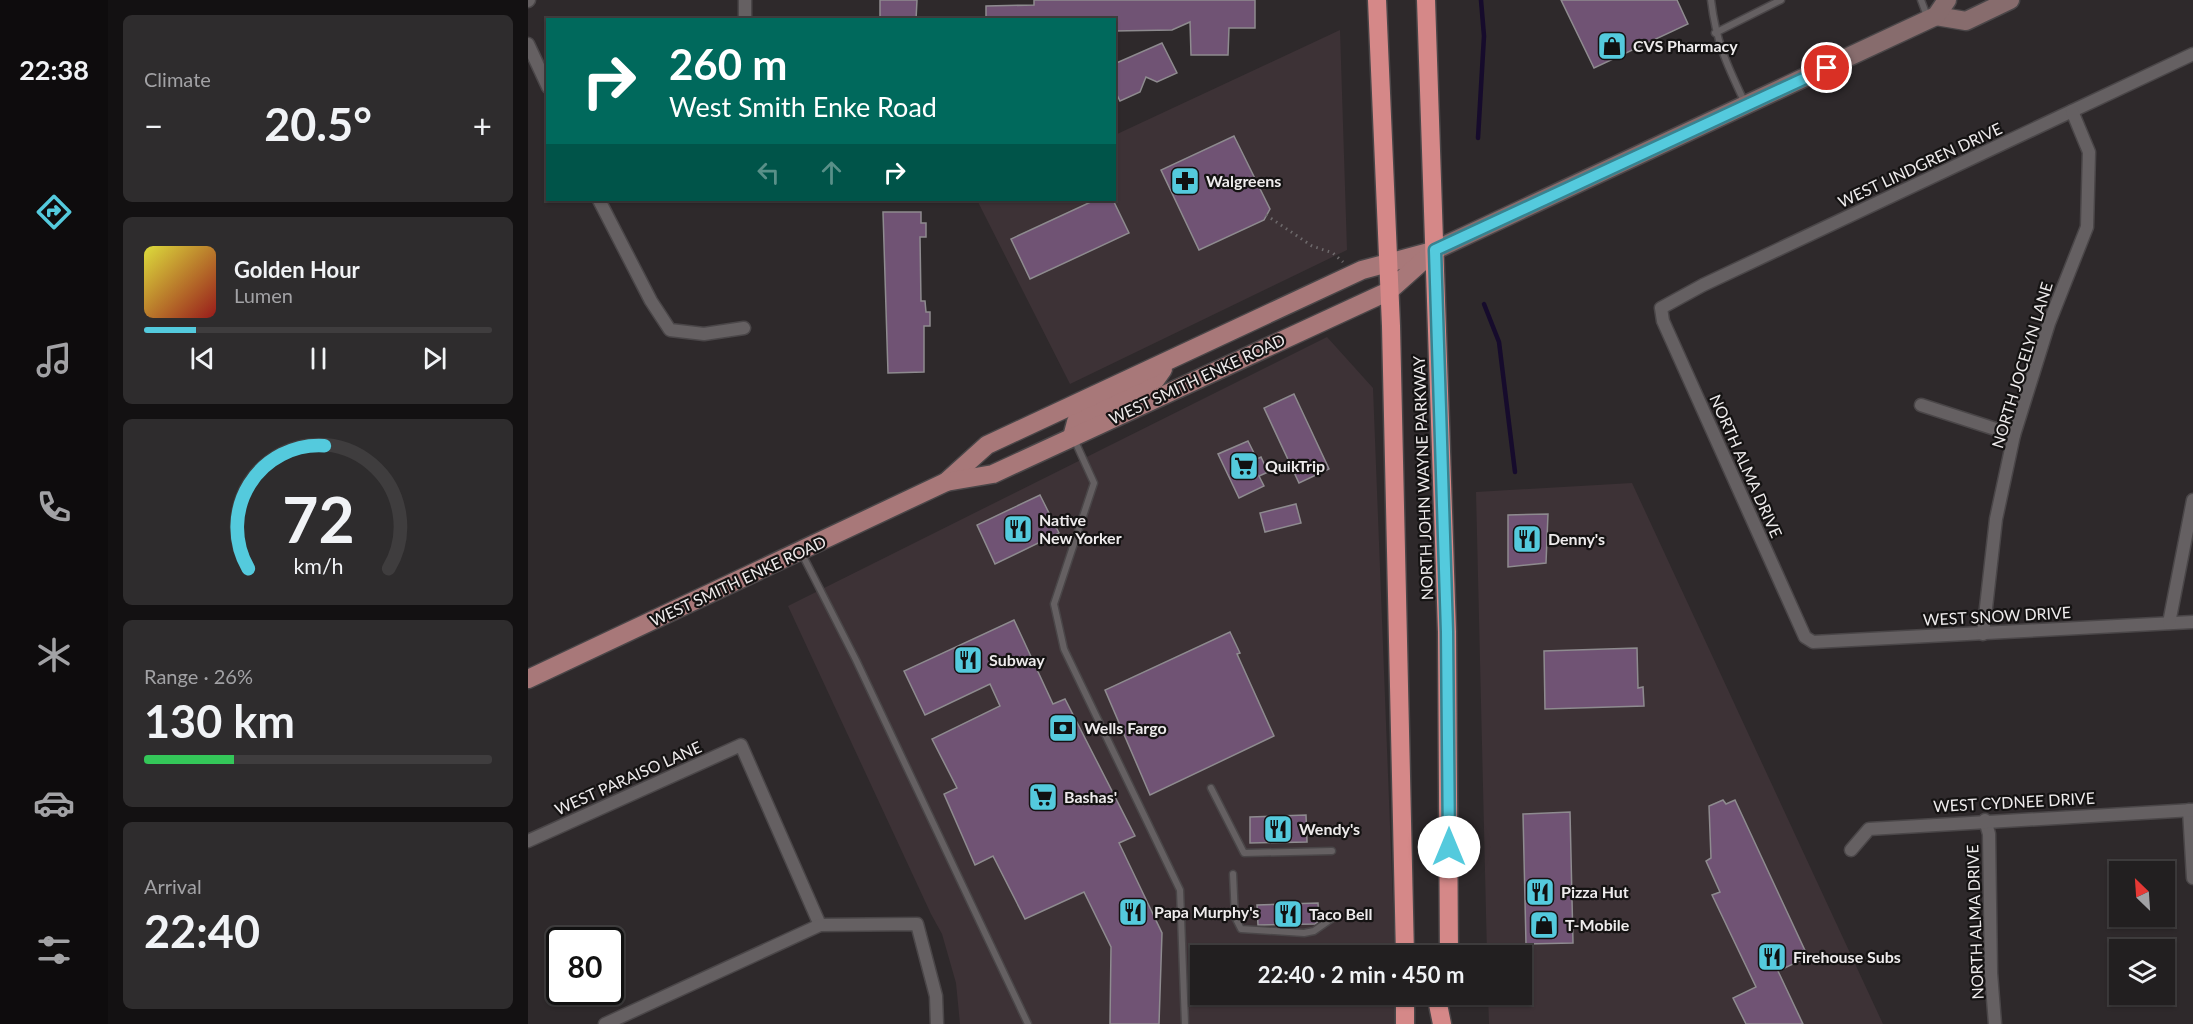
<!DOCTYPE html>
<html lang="en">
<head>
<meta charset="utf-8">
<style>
  :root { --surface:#221f20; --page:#2e2c2d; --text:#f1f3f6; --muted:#a2a2a5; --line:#3f3d3e; --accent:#54cadd }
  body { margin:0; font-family:Lato,sans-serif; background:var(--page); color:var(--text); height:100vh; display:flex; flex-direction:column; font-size:22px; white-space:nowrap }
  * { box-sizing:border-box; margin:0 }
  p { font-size:20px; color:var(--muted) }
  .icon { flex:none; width:33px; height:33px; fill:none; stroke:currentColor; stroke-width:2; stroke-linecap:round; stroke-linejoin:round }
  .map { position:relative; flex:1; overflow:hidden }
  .panel { display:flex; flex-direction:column; gap:15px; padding:15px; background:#131112; width:420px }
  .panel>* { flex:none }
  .guide { position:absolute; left:18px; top:18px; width:570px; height:183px; border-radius:0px; box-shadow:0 2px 4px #0004,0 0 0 2px var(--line); background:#00695c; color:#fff; overflow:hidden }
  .needle { width:39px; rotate:335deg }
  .controls { position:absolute; left:1581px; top:861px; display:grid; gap:12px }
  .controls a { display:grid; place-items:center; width:66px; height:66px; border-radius:0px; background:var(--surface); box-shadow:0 2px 4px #0004,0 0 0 2px var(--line); font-size:30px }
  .speed { position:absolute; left:18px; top:927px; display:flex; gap:12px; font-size:30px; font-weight:700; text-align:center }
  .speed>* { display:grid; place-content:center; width:78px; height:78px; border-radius:50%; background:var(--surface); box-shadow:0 2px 4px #0004,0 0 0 2px var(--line); line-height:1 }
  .speed .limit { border:3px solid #111; border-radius:9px; background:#fff; color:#111 }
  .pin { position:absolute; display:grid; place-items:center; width:51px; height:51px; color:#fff; margin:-26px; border:3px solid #fff; border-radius:50%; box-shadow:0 2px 6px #0007 }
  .me { position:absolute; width:66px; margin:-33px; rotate:0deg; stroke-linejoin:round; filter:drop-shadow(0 0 4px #0008) }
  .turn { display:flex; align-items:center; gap:21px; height:126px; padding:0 24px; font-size:27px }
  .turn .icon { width:78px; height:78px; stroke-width:2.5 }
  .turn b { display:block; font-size:42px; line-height:51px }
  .lanes { display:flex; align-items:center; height:57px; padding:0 24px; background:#0003; justify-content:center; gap:30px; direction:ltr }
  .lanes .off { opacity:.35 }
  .big { font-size:45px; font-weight:700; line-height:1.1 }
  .panel .card { flex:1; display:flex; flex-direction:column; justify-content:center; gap:9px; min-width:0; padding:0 21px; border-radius:9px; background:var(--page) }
  .panel .dial { align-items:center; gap:0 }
  .dial svg { height:156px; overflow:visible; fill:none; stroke:var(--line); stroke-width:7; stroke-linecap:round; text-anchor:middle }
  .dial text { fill:var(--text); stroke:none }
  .song { display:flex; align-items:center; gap:18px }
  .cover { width:72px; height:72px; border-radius:9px; background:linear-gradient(135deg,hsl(60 70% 55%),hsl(0 70% 35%)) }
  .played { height:6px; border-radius:3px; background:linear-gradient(90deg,var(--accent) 15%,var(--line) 15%) }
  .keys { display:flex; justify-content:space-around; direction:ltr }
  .heat { display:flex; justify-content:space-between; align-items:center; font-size:33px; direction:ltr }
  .charge { height:9px; border-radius:4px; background:linear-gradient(90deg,#34c759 26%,var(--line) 0) }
  .trip { position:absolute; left:662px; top:945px; width:342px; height:60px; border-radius:0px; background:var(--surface); box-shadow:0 2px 4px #0004,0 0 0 2px var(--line); font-weight:700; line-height:60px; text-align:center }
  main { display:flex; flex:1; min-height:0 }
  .dock { display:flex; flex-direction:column; width:108px; justify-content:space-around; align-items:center; background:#0e0c0d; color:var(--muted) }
  .dock .icon { width:42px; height:42px }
  .dock .active { color:var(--accent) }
  .dock b { font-size:27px; color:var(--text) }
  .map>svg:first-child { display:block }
  .built { fill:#3d3236 }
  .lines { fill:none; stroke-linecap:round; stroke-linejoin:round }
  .stream { stroke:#160b2c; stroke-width:4.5 }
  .building { fill:#705374; stroke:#8e8b8f; stroke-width:1.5 }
  .lane-casing { stroke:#4a4648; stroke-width:9 }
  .street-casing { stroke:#4a4648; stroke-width:15 }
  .secondary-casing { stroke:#4a4648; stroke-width:21 }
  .primary-casing { stroke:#4a4648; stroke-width:21 }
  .highway-casing { stroke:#4a4648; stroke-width:21 }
  .path { stroke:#6e6a6c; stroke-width:3; stroke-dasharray:1.5 4.5; stroke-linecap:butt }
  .lane { stroke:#656062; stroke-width:6 }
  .street { stroke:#656062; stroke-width:12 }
  .secondary { stroke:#876c6d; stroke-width:18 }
  .primary { stroke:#a87879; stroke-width:18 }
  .highway { stroke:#d58888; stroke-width:18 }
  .route-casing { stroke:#378390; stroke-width:15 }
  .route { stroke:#54cadd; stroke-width:10 }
  .labels { text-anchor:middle; stroke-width:4.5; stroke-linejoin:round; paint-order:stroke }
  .poi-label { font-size:16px; font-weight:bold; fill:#eeebec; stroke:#151313; text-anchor:start }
  .street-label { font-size:16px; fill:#eeebec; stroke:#151313 }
</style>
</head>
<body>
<main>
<nav class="dock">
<b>22:38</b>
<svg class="icon active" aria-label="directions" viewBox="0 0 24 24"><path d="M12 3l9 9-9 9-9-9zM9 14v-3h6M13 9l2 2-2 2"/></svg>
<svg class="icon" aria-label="music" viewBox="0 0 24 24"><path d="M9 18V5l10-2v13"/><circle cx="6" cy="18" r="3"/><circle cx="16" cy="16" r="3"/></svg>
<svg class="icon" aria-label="phone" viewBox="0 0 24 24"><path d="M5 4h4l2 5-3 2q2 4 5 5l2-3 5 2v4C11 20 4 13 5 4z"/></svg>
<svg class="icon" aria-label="climate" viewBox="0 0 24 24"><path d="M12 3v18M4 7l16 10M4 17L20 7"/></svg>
<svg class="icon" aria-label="car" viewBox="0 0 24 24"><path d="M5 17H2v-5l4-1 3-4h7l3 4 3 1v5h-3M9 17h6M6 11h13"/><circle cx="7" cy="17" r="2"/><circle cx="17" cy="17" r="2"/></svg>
<svg class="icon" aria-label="filters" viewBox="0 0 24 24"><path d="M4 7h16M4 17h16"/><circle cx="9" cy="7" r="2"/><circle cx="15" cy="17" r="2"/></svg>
</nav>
<section class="panel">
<div class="card"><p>Climate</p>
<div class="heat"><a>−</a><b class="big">20.5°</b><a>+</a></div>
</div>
<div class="card">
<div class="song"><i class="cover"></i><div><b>Golden Hour</b><p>Lumen</p></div></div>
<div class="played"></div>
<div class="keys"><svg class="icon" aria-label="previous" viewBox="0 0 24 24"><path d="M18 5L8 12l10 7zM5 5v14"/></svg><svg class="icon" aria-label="pause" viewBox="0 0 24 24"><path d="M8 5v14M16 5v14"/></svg><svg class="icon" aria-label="next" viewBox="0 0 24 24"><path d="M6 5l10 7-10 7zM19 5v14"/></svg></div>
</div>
<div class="card dial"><svg viewBox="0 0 100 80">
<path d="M14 69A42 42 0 1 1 86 69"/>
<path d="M14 69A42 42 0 0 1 53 6" stroke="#54cadd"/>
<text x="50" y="56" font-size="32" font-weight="700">72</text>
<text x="50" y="72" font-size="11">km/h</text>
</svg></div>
<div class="card"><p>Range · 26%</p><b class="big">130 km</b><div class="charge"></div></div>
<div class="card"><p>Arrival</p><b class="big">22:40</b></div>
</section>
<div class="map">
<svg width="1665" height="1024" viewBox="0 0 1665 1024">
  <rect width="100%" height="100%" fill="#2e292b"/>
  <g class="built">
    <path d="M812,30l7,220 -277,134 -93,-184h137l1,-65z"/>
    <path d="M799,337l46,51 22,567 -195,1v38l197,1 1,29h-438l-4,-41 -14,-49 -11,-20 -143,-308z"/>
    <path d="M1104,483l251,541h-394l-1,-29 33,-1v-38l-34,-1 -11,-463z"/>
  </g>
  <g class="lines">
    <g class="stream">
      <path d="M950,138l6,-102 -3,-36"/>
      <path d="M956,304l15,38 16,130"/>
    </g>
  </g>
  <g class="building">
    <path d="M352,0h37l-1,20h-36z"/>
    <path d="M506,0h221v28h-26l-1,27h-37l-1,-33 -18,8 -58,1v-11h-128v-14l48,-1z"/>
    <path d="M1033,0h116l11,24 -94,44z"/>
    <path d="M634,43l15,30 -20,9 -11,-5 -6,15 -20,9 -6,-12v-25z"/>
    <path d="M706,136l36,73 -6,11 -65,30 -38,-80z"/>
    <path d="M567,200h18l16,33 -99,46 -19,-40z"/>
    <path d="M355,212h38v11h5v14h-6l1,64h4l1,11h4v14h-6v46l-36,1z"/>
    <path d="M766,394l35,75 -30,14 -35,-75z"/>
    <path d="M720,441l9,18 4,-2 7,15 -9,4 5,10 -25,12 -21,-44z"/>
    <path d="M512,495l19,38 -64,31 -18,-39z"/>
    <path d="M768,504l5,19 -36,9 -5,-19z"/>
    <path d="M1020,514l-2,49 -38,4v-52z"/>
    <path d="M486,620l39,84 12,-5 70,137 -16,7 43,90 -3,91h-49l1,-77 -27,-55 -59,27 -32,-63 -18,9 -31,-71 13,-6 -25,-49 68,-33 -10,-22 -65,31 -21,-44z"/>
    <path d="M702,632l10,21 -3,1 37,82 -124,59 -45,-105z"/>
    <path d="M1109,648l1,40 5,-1 1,19 -99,3 -1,-58z"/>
    <path d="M1195,800l3,4 9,-4 73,157 -30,14 25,53h-57l-13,-26 23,-11 -44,-92 8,-3 -14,-31 5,-3 -2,-52z"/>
    <path d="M1042,812l3,131 -47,1 -3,-130z"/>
    <path d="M778,815l1,27 -57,1v-26z"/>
    <path d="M790,903l1,18 -4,3 -57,1 -1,-20z"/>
  </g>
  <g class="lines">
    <g class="lane-casing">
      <g id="lane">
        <path d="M1183,0c5,42 16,65 34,103"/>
        <path d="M1393,0l6,16"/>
        <path d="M1187,33l66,-33"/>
        <path d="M546,439l20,44 -40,121 10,45 116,241 5,134"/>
        <path d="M273,552l55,108 172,364"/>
        <path d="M683,788l33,65 88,-2"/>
        <path d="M705,874l2,43 6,12 63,4 10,-2 20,-14"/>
      </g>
    </g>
    <g class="street-casing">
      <g id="street">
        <path d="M217,0v20"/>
        <path d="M0,1l1,-1"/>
        <path d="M0,44l20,43"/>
        <path d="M1665,54l-490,231 -42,23 2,13 142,316 8,5 380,-20"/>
        <path d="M71,200l52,101 19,29 34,4 40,-6"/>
        <path d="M1393,405l93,30"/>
        <path d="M1641,623l24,-123"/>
        <path d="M1455,634l13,-115 18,-84 35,-112 38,-96 2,-75 -17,-41"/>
        <path d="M1661,810l4,68"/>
        <path d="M1457,820l4,14 2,139 4,51"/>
        <path d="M0,841l213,-96 79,180"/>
        <path d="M1323,850l18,-21 324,-19"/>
        <path d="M77,1024l215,-99 97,-1 19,72 1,28"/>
      </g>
    </g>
    <g class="secondary-casing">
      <g id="secondary">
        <path d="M1408,16l30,5 44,-21"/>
        <path d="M907,250l501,-234 11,-16"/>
      </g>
    </g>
    <g class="primary-casing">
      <g id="primary">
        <path d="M544,437l4,-15 5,-6 75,-37 7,-10"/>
        <path d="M418,482l41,-37 375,-175 67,-18"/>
        <path d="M0,679l418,-197 47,-8 396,-183 46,-41"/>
      </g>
    </g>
    <g class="highway-casing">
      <g id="highway">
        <path d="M849,0l14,326 14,630"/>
        <path d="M898,0l21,632 2,324"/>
        <path d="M908,994l6,30"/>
        <path d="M877,1024v-30"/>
      </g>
    </g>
    <path class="path" d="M738,215l46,31 21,7 10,9"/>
    <use href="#lane" class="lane"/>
    <use href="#street" class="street"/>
    <use href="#secondary" class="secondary"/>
    <use href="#primary" class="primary"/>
    <use href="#highway" class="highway"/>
  </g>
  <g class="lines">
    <g class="route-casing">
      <path id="route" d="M921,847l-2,-215 -12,-382 392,-182"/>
    </g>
    <use href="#route" class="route"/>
  </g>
  <defs>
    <g id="shop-square" transform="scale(1.5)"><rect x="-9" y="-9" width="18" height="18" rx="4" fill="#54cadd" stroke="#151313"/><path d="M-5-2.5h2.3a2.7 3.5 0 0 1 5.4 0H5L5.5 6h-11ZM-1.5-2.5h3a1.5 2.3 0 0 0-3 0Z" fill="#111"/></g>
    <g id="pharmacy-square" transform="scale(1.5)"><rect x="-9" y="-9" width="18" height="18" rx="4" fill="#54cadd" stroke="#151313"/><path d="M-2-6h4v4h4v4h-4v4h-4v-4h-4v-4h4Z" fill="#111"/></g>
    <g id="supermarket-square" transform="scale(1.5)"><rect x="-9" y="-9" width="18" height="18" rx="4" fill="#54cadd" stroke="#151313"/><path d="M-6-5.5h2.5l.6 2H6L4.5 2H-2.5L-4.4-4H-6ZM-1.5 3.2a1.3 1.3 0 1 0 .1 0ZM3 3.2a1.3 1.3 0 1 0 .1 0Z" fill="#111"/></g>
    <g id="restaurant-square" transform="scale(1.5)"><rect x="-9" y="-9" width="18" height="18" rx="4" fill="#54cadd" stroke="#151313"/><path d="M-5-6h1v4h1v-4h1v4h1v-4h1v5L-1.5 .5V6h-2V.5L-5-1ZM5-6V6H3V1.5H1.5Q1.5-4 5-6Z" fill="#111"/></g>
    <g id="bank-square" transform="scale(1.5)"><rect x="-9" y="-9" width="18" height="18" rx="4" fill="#54cadd" stroke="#151313"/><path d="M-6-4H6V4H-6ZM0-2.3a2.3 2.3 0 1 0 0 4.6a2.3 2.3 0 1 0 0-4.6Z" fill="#111"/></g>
  </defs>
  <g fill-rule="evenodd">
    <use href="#shop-square" x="1084" y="46"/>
    <use href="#pharmacy-square" x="657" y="181"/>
    <use href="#supermarket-square" x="716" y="466"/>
    <use href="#restaurant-square" x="490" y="529"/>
    <use href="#restaurant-square" x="999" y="539"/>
    <use href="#restaurant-square" x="440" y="660"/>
    <use href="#bank-square" x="535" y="728"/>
    <use href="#supermarket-square" x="515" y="797"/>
    <use href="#restaurant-square" x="750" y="829"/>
    <use href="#restaurant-square" x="1012" y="892"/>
    <use href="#restaurant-square" x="605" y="912"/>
    <use href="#restaurant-square" x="760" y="914"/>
    <use href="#shop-square" x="1016" y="925"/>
    <use href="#restaurant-square" x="1244" y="957"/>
  </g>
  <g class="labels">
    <g class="poi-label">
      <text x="1105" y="52">CVS Pharmacy</text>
      <text x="678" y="187">Walgreens</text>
      <text x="737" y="472">QuikTrip</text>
      <text x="511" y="526">Native<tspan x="511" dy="18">New Yorker</tspan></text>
      <text x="1020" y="545">Denny's</text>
      <text x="461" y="666">Subway</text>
      <text x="556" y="734">Wells Fargo</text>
      <text x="536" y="803">Bashas'</text>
      <text x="771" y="835">Wendy's</text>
      <text x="1033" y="898">Pizza Hut</text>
      <text x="626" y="918">Papa Murphy's</text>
      <text x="781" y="920">Taco Bell</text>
      <text x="1037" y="931">T-Mobile</text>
      <text x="1265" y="963">Firehouse Subs</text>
    </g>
    <g class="street-label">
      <text transform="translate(1392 165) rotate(-25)" y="6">WEST LINDGREN DRIVE</text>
      <text transform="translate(1494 365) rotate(-73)" y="6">NORTH JOCELYN LANE</text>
      <text transform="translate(669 379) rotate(-25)" y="6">WEST SMITH ENKE ROAD</text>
      <text transform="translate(1218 466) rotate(66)" y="6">NORTH ALMA DRIVE</text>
      <text transform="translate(895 478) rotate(-92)" y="6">NORTH JOHN WAYNE PARKWAY</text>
      <text transform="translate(210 581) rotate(-25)" y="6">WEST SMITH ENKE ROAD</text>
      <text transform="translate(1469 616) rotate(-3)" y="6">WEST SNOW DRIVE</text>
      <text transform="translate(100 778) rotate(-24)" y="6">WEST PARAISO LANE</text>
      <text transform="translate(1486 802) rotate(-3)" y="6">WEST CYDNEE DRIVE</text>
      <text transform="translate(1447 922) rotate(-92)" y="6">NORTH ALMA DRIVE</text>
    </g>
  </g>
</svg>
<div class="controls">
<a><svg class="needle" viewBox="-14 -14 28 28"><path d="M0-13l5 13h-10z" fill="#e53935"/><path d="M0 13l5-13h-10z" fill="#a2a2a5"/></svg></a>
<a><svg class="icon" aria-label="layers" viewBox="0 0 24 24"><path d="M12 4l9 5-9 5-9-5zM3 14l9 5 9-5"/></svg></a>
</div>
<div class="speed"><div class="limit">80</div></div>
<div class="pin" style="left:1299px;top:68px;background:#d93025"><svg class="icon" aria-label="arrive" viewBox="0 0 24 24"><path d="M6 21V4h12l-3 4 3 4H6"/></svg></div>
<svg class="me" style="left:921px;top:847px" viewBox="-20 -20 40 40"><circle r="19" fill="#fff"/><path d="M0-13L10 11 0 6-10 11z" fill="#54cadd"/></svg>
<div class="trip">22:40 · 2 min · 450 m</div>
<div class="guide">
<div class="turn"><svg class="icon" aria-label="right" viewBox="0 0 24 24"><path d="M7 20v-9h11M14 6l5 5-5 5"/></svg><div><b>260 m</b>West Smith Enke Road</div></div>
<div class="lanes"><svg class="icon off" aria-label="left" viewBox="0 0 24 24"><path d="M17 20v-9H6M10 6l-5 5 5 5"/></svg><svg class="icon off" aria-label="ahead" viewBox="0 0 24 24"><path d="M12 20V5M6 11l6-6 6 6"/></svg><svg class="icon" aria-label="right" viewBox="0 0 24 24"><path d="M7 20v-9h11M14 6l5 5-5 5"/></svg></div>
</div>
</div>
</main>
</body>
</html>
